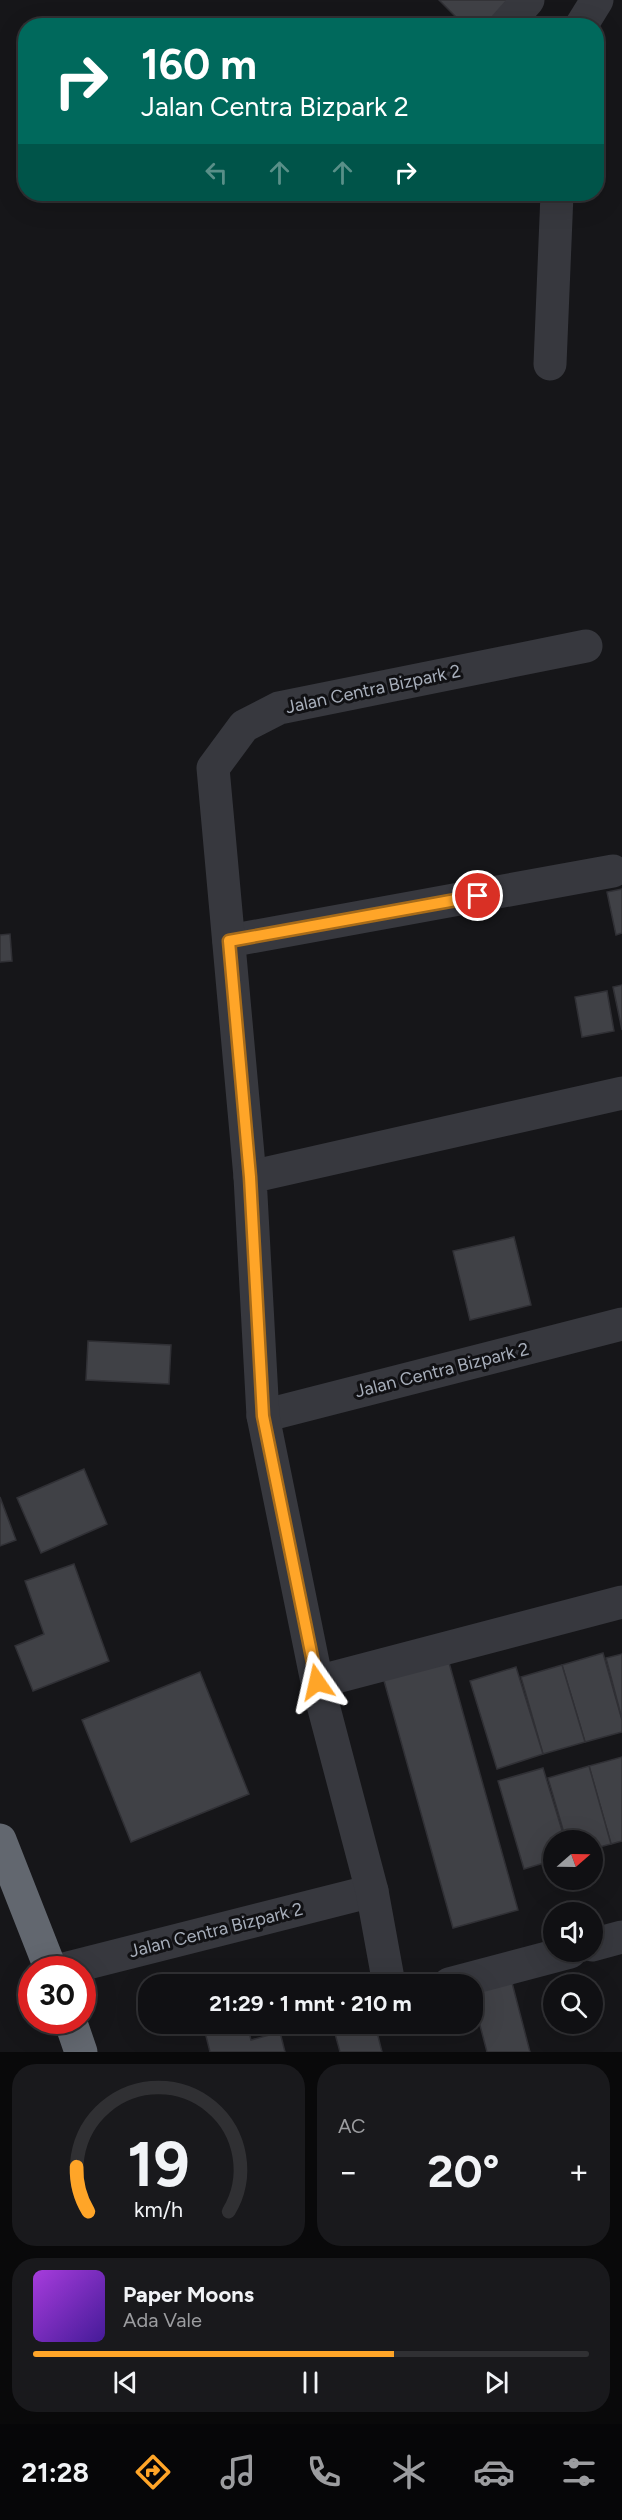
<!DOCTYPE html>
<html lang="id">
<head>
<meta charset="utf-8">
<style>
  :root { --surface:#101013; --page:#19191c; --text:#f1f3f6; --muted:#9c9da0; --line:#303033; --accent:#ffa528 }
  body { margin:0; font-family:Figtree,sans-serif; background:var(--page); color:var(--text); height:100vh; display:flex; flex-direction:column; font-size:22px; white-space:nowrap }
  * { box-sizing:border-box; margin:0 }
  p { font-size:20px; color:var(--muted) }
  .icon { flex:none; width:33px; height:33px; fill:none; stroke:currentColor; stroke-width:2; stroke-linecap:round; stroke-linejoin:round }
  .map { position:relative; height:2052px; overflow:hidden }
  .panel { display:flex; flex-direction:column; gap:12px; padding:12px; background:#09090a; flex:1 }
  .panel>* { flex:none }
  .top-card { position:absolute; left:18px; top:18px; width:586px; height:183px; border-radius:24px; box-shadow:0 6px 24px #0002,0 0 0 2px var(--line); background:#00695c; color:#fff; overflow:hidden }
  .needle { width:39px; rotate:70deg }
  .controls { position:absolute; left:543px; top:1830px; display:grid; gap:12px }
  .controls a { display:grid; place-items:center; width:60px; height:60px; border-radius:50%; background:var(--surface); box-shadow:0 6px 24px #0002,0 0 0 2px var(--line); font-size:30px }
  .speed { position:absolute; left:18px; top:1956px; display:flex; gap:12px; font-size:30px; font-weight:700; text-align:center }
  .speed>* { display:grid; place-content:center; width:78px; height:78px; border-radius:50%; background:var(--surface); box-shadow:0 6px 24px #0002,0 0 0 2px var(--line); line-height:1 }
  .speed .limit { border:9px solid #d22; background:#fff; color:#111 }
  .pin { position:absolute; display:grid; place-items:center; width:51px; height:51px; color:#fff; margin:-26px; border:3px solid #fff; border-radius:50%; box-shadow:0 2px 6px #0007 }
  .me { position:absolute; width:66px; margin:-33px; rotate:349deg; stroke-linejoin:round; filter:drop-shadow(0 0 4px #0008) }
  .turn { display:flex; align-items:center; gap:21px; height:126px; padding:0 24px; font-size:27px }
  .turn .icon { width:78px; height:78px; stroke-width:2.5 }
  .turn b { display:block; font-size:42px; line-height:51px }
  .lanes { display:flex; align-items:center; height:57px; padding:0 24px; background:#0003; justify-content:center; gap:30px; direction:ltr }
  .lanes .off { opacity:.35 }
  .big { font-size:45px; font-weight:700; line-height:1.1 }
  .panel .widget { flex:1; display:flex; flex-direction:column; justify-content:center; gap:9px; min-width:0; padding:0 21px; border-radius:24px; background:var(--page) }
  .panel .dial { align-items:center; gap:0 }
  .dial svg { height:156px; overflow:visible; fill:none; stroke:var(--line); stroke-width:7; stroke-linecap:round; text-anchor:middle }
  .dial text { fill:var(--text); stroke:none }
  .song { display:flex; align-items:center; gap:18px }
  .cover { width:72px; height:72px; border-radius:9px; background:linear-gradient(135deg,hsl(280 70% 55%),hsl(260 70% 35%)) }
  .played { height:6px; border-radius:3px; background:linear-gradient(90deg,var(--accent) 65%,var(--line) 65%) }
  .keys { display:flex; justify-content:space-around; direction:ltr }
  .heat { display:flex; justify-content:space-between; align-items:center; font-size:33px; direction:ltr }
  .panel .tiles { flex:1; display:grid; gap:12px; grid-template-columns:1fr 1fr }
  .widget:last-child { grid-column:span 2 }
  .trip { position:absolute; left:138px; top:1974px; width:345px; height:60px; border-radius:24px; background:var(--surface); box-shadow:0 6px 24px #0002,0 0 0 2px var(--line); font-weight:700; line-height:60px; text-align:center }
  .tabs { display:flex; height:96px; justify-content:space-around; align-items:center; background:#060608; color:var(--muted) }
  .tabs .icon { width:42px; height:42px }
  .tabs .active { color:var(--accent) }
  .tabs b { font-size:27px; color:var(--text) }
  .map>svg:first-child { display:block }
  .building { fill:#404146; stroke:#303035; stroke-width:1.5 }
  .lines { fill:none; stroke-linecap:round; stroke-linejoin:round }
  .minor { stroke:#37383e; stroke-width:33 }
  .highway { stroke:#62676f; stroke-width:33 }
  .route-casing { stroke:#a66b1a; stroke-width:15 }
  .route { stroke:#ffa528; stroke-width:10 }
  .labels { text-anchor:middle; stroke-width:6; stroke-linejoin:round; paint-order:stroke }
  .street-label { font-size:18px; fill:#a7aeba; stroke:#111114 }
</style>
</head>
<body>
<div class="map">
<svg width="622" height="2052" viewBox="0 0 622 2052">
  <rect width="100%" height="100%" fill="#161619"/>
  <g class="building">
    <path d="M439,0h78l-25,26h-27z"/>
    <path d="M622,889v44l-6,2 -9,-43z"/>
    <path d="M10,934l2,27 -12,1v-27z"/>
    <path d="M622,985v45l-9,-43z"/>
    <path d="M607,991l7,40 -32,6 -7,-40z"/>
    <path d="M514,1237l17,68 -61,15 -17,-69z"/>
    <path d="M88,1341l83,4 -2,39 -83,-4z"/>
    <path d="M84,1469l23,55 -66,29 -24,-55z"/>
    <path d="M0,1497l16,43 -16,6z"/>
    <path d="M74,1564l35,97 -76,30 -18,-45 29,-12 -19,-53z"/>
    <path d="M603,1653l19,67v12l-37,10 -23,-77z"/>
    <path d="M622,1654v65l-16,-61z"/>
    <path d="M448,1659l70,251 -65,18 -70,-251z"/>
    <path d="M562,1665l23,77 -42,12 -22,-77z"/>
    <path d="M516,1667l27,87 -46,15 -27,-88z"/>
    <path d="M200,1672l49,122 -118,48 -49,-122z"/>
    <path d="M622,1757v84l-11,3 -22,-78z"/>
    <path d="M589,1766l22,78 -19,5v-9h-26l-18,-62z"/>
    <path d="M543,1768l22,72h-11v20l-30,9 -26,-88z"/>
    <path d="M510,1975l20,77h-43l-15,-57z"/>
    <path d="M203,2024h44l4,16 29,-8 5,20h-75z"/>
    <path d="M361,2024h14l7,28h-42l-6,-22z"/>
  </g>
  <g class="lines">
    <g class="minor">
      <path d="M505,26l23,-26"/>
      <path d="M581,26l16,-26"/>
      <path d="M550,364l7,-170"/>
      <path d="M229,941l384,-70"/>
      <path d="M250,1177l-37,-409 31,-42 35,-18 307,-62"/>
      <path d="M263,1416l359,-92"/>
      <path d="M317,1682l-54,-266 -13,-239 372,-84"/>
      <path d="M592,1945l30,-8"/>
      <path d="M60,1970l312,-79"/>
      <path d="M389,1984l-17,-93 -55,-209 305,-80"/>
      <path d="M449,1984l121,-32"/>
    </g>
    <g class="highway">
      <path d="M0,1840l51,130"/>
      <path d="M70,2020l11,32"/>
    </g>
  </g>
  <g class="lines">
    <g class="route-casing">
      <path id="route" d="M317,1682l-54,-266 -13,-239 -21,-236 249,-45"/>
    </g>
    <use href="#route" class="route"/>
  </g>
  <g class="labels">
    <g class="street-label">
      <text transform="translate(373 689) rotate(-12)" y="6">Jalan Centra Bizpark 2</text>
      <text transform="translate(442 1370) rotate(-14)" y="6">Jalan Centra Bizpark 2</text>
      <text transform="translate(216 1930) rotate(-14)" y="6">Jalan Centra Bizpark 2</text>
    </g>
  </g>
</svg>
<div class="controls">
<a><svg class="needle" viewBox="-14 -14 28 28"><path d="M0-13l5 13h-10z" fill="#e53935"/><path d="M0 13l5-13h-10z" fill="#9c9da0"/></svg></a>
<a><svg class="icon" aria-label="sound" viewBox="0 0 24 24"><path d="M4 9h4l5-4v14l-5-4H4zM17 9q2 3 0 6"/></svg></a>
<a><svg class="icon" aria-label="search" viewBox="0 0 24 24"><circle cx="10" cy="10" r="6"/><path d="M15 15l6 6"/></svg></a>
</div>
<div class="speed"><div class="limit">30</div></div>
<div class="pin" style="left:478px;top:896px;background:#d93025"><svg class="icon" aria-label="arrive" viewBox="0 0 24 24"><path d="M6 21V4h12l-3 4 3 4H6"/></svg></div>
<svg class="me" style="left:317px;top:1682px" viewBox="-20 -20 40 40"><path d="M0-17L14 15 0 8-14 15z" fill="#ffa528" stroke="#fff" stroke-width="4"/></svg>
<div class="trip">21:29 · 1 mnt · 210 m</div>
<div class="top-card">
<div class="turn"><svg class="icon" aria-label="right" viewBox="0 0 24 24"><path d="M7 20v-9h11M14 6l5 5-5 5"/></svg><div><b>160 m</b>Jalan Centra Bizpark 2</div></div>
<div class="lanes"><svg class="icon off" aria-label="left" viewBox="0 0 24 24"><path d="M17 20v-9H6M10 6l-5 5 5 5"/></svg><svg class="icon off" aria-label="ahead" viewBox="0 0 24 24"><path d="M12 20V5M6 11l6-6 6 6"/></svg><svg class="icon off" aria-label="ahead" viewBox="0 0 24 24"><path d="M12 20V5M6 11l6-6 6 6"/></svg><svg class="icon" aria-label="right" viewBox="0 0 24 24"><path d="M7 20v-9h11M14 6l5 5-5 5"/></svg></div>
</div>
</div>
<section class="panel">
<div class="tiles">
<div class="widget dial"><svg viewBox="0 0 100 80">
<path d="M14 69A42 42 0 1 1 86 69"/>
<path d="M14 69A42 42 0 0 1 8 46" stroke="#ffa528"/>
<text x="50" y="56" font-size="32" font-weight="700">19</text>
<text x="50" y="72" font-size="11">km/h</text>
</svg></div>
<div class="widget"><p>AC</p>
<div class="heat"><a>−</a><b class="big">20°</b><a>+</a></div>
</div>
<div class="widget">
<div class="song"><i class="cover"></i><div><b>Paper Moons</b><p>Ada Vale</p></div></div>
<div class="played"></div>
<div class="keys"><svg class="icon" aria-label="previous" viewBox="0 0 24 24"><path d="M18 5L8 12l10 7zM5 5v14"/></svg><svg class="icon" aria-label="pause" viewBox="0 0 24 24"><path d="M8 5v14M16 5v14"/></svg><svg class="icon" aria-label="next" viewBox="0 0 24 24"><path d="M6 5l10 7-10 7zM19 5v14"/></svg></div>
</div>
</div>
</section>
<nav class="tabs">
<b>21:28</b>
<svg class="icon active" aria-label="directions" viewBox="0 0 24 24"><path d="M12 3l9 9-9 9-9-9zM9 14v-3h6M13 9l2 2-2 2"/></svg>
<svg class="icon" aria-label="music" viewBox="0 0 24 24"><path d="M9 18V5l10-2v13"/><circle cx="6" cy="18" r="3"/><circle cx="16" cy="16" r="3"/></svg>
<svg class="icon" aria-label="phone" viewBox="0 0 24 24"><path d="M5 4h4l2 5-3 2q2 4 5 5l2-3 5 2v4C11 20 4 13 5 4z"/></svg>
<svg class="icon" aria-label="climate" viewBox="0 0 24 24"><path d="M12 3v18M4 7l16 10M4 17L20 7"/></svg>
<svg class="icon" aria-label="car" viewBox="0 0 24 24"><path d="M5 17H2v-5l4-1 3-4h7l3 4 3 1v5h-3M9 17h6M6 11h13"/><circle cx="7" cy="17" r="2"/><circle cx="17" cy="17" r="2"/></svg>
<svg class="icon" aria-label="filters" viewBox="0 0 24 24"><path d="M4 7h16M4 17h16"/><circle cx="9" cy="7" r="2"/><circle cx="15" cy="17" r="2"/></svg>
</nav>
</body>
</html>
